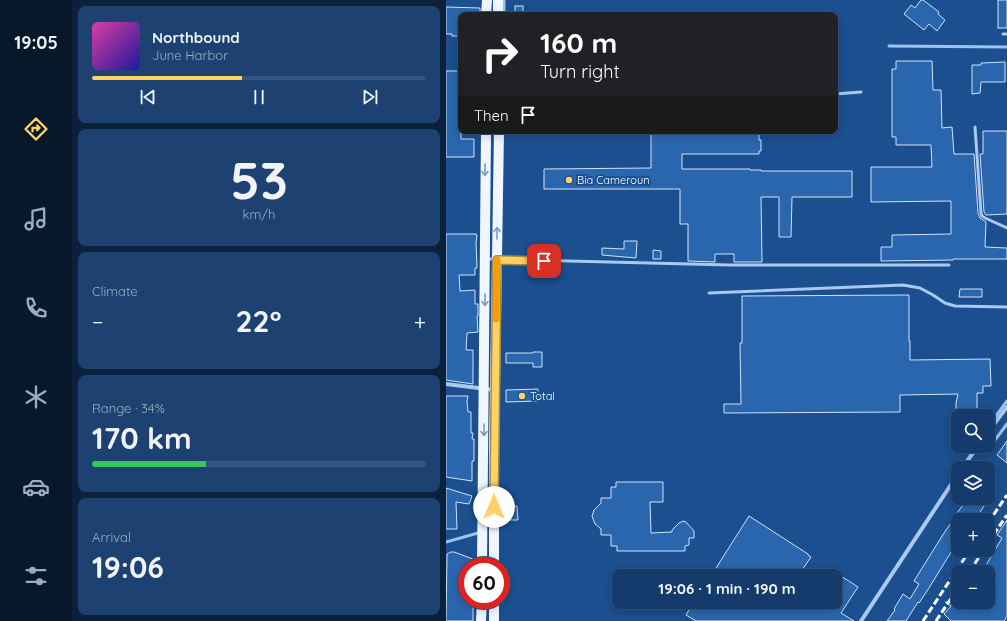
<!DOCTYPE html>
<html lang="en">
<head>
<meta charset="utf-8">
<style>
  :root { --surface:#143b6b; --page:#1d4271; --text:#f1f3f6; --muted:#9dadc1; --line:#33557e; --accent:#ffd166 }
  body { margin:0; font-family:Quicksand,sans-serif; background:var(--page); color:var(--text); height:100vh; display:flex; flex-direction:column; font-size:15px; white-space:nowrap }
  * { box-sizing:border-box; margin:0 }
  p { font-size:13px; color:var(--muted) }
  .icon { flex:none; width:22px; height:22px; fill:none; stroke:currentColor; stroke-width:2; stroke-linecap:round; stroke-linejoin:round }
  .map { position:relative; flex:1; overflow:hidden }
  .side { display:flex; flex-direction:column; gap:6px; padding:6px; background:#0b203b; width:374px }
  .side>* { flex:none }
  .hud { position:absolute; left:12px; top:12px; width:380px; height:122px; border-radius:8px; box-shadow:0 2px 10px #0003,0 0 0 1px var(--line); background:#202124; color:#fff; overflow:hidden }
  .fabs { position:absolute; left:505px; top:409px; display:grid; gap:8px }
  .fabs a { display:grid; place-items:center; width:44px; height:44px; border-radius:8px; background:var(--surface); box-shadow:0 2px 10px #0003,0 0 0 1px var(--line); font-size:20px }
  .speed { position:absolute; left:12px; top:557px; display:flex; gap:8px; font-size:20px; font-weight:700; text-align:center }
  .speed>* { display:grid; place-content:center; width:52px; height:52px; border-radius:50%; background:var(--surface); box-shadow:0 2px 10px #0003,0 0 0 1px var(--line); line-height:1 }
  .speed .limit { border:6px solid #d22; background:#fff; color:#111 }
  .pin { position:absolute; display:grid; place-items:center; width:34px; height:34px; color:#fff; margin:-17px; border-radius:8px; box-shadow:0 2px 6px #0006 }
  .me { position:absolute; width:44px; margin:-22px; rotate:0deg; stroke-linejoin:round; filter:drop-shadow(0 0 3px #0008) }
  .turn { display:flex; align-items:center; gap:14px; height:84px; padding:0 16px; font-size:18px }
  .turn .icon { width:52px; height:52px; stroke-width:2.5 }
  .turn b { display:block; font-size:28px; line-height:34px }
  .then { display:flex; align-items:center; height:38px; padding:0 16px; background:#0003; gap:8px; font-size:15px }
  .big { font-size:30px; font-weight:700; line-height:1.1 }
  .side .tile { flex:1; display:flex; flex-direction:column; justify-content:center; gap:6px; min-width:0; padding:0 14px; border-radius:8px; background:var(--page) }
  .side .dial { align-items:center; gap:0 }
  .dial b { font-size:52px; line-height:1 }
  .song { display:flex; align-items:center; gap:12px }
  .cover { width:48px; height:48px; border-radius:6px; background:linear-gradient(135deg,hsl(320 70% 55%),hsl(240 70% 35%)) }
  .played { height:4px; border-radius:2px; background:linear-gradient(90deg,var(--accent) 45%,var(--line) 45%) }
  .keys { display:flex; justify-content:space-around; direction:ltr }
  .heat { display:flex; justify-content:space-between; align-items:center; font-size:22px; direction:ltr }
  .charge { height:6px; border-radius:3px; background:linear-gradient(90deg,#34c759 34%,var(--line) 0) }
  .trip { position:absolute; left:166px; top:569px; width:230px; height:40px; border-radius:8px; background:var(--surface); box-shadow:0 2px 10px #0003,0 0 0 1px var(--line); font-weight:700; line-height:40px; text-align:center }
  main { display:flex; flex:1; min-height:0 }
  .tabs { display:flex; flex-direction:column; width:72px; justify-content:space-around; align-items:center; background:#08182b; color:var(--muted) }
  .tabs .icon { width:28px; height:28px }
  .tabs .on { color:var(--accent) }
  .tabs b { font-size:18px; color:var(--text) }
  .map>svg:first-child { display:block }
  .lines { fill:none; stroke-linecap:round; stroke-linejoin:round }
  .stream { stroke:#9cc4f0; stroke-width:3 }
  .building { fill:#2a66ad; stroke:#cfe3fa }
  .service { stroke:#a9c9ee; stroke-width:3 }
  .minor { stroke:#a9c9ee; stroke-width:4 }
  .primary { stroke:#f0f6ff; stroke-width:10 }
  .rail { stroke:#fff; stroke-width:3; stroke-dasharray:7 3; stroke-linecap:butt }
  .oneway { stroke:#7b9ac1 }
  .route-casing { stroke:#a68842; stroke-width:10 }
  .route { stroke:#ffd166; stroke-width:7 }
  .slow { stroke:#f59e0b; stroke-width:7 }
  .poi-dot { fill:#ffd166; stroke:#1b4f8f; stroke-width:1.5 }
  .labels { text-anchor:middle; stroke-width:4; stroke-linejoin:round; paint-order:stroke }
  .poi-label { font-size:11px; fill:#fff; stroke:#1b4f8f; text-anchor:start }
</style>
</head>
<body>
<main>
<nav class="tabs">
<b>19:05</b>
<svg class="icon on" aria-label="directions" viewBox="0 0 24 24"><path d="M12 3l9 9-9 9-9-9zM9 14v-3h6M13 9l2 2-2 2"/></svg>
<svg class="icon" aria-label="music" viewBox="0 0 24 24"><path d="M9 18V5l10-2v13"/><circle cx="6" cy="18" r="3"/><circle cx="16" cy="16" r="3"/></svg>
<svg class="icon" aria-label="phone" viewBox="0 0 24 24"><path d="M5 4h4l2 5-3 2q2 4 5 5l2-3 5 2v4C11 20 4 13 5 4z"/></svg>
<svg class="icon" aria-label="climate" viewBox="0 0 24 24"><path d="M12 3v18M4 7l16 10M4 17L20 7"/></svg>
<svg class="icon" aria-label="car" viewBox="0 0 24 24"><path d="M5 17H2v-5l4-1 3-4h7l3 4 3 1v5h-3M9 17h6M6 11h13"/><circle cx="7" cy="17" r="2"/><circle cx="17" cy="17" r="2"/></svg>
<svg class="icon" aria-label="filters" viewBox="0 0 24 24"><path d="M4 7h16M4 17h16"/><circle cx="9" cy="7" r="2"/><circle cx="15" cy="17" r="2"/></svg>
</nav>
<section class="side">
<div class="tile">
<div class="song"><i class="cover"></i><div><b>Northbound</b><p>June Harbor</p></div></div>
<div class="played"></div>
<div class="keys"><svg class="icon" aria-label="previous" viewBox="0 0 24 24"><path d="M18 5L8 12l10 7zM5 5v14"/></svg><svg class="icon" aria-label="pause" viewBox="0 0 24 24"><path d="M8 5v14M16 5v14"/></svg><svg class="icon" aria-label="next" viewBox="0 0 24 24"><path d="M6 5l10 7-10 7zM19 5v14"/></svg></div>
</div>
<div class="tile dial"><b>53</b><p>km/h</p></div>
<div class="tile"><p>Climate</p>
<div class="heat"><a>−</a><b class="big">22°</b><a>+</a></div>
</div>
<div class="tile"><p>Range · 34%</p><b class="big">170 km</b><div class="charge"></div></div>
<div class="tile"><p>Arrival</p><b class="big">19:06</b></div>
</section>
<div class="map">
<svg width="561" height="621" viewBox="0 0 561 621">
  <rect width="100%" height="100%" fill="#1b4f8f"/>
  <g class="lines">
    <g class="stream">
      <path d="M58,15v-15"/>
      <path d="M443,46l118,1"/>
      <path d="M550,416l11,-15"/>
      <path d="M543,448l18,-24"/>
      <path d="M0,542l32,-9 2,1"/>
    </g>
  </g>
  <g class="building">
    <path d="M475,0h2l16,12 -1,2 7,6 -8,11 -8,-7 -5,6 -20,-16 7,-9 4,3z"/>
    <rect x="552" y="0" width="9" height="28"/>
    <rect x="69" y="6" width="8" height="9"/>
    <path d="M0,7l34,1v7h-19v21h-9v-2h-6z"/>
    <path d="M450,61h36l1,29h8l1,38 10,-1 2,27h20l4,59 2,5 6,4 -1,25 22,1v11h-54v1l-72,1v-14h11v-12l59,-1v-33l-80,1v-35h61l-1,-22h-35v-8h-4v-68h4z"/>
    <path d="M559,62v20h-24l-1,11 -8,1v-29h9v-2z"/>
    <path d="M0,71h15v68h13v18h-28z"/>
    <path d="M205,131h108v9h2v11h-2v3h-77v15h68v1h11v1h91v26h-60l-1,40h-12v-40h-18l1,65h-28v-8h-19v8l-27,-1v-37h-8v-35h-136v-20l107,-1z"/>
    <path d="M537,131h24v83l-21,1 -2,-3 -4,-58h3z"/>
    <path d="M0,234h30v1h1l-1,8 1,25h-2v7h-16l1,16 15,-1v14h3v12h-1l1,16 -11,1 -1,17h7v34l-27,-4z"/>
    <path d="M178,241h13l-1,17 -34,-3v-7l22,1z"/>
    <path d="M207,250l8,1v8h-8z"/>
    <path d="M514,289h22v8h-23z"/>
    <path d="M463,295v46h1v19l80,-1 1,27h-8v7h-6v17l-21,1v-8l2,-9 -58,1v17l-176,1v-9h17l-1,-61h2v-47z"/>
    <path d="M87,352h9v15h-9v-4h-27v-10h27z"/>
    <path d="M92,389v12l-32,1v-12z"/>
    <path d="M0,396h22l-1,5 1,11h3v21h2l-1,6h2v22h-2v20l-26,-4z"/>
    <path d="M561,441v22l-10,-8z"/>
    <path d="M170,482h47v20h-13l1,31 21,-1v-2l7,-7 4,-2 3,1 8,9v7h-5v7l-4,1v5h-68v-5h-6v-11h-10v-6l-6,-5 -3,-8 2,-6 7,-7v-5h10v-11h5z"/>
    <path d="M0,488l26,8 -3,8 -13,-2 1,27h-11z"/>
    <path d="M522,498h11l7,5 -11,17h-17v21l-31,50 -8,12 -1,-1 -12,19h-19l8,-11 -1,-1 9,-15 7,5 9,-15 -5,-3 30,-48 9,-13h-1z"/>
    <path d="M58,506h13l1,14h-13z"/>
    <path d="M303,516l59,38v1l3,2 -13,19h-87z"/>
    <path d="M561,520v96l-3,5h-53l-7,-7 7,-8 -6,-4h5l8,-10v10h30v-30h-6l20,-34 -5,-3z"/>
    <path d="M5,552h3l19,7v7h-6v34h6v21h-27l1,-67z"/>
    <path d="M389,572l23,15 -17,26 13,8h-158l-10,-6 8,-13h141z"/>
  </g>
  <g class="lines">
    <g class="service">
      <path d="M557,34h4"/>
      <path d="M389,94l26,-2"/>
      <path d="M529,127l6,86 1,3 3,2 22,10"/>
      <path d="M41,259l243,6h219"/>
      <path d="M263,293l194,-8 17,3 13,7 12,8 10,3 52,1"/>
    </g>
    <g class="minor">
      <path d="M0,384l49,6"/>
      <path d="M542,432l19,-25"/>
      <path d="M516,468l16,-22"/>
      <path d="M415,621l97,-147"/>
    </g>
    <g class="primary">
      <path d="M52,0v15"/>
      <path d="M40,15l1,-15"/>
      <path d="M36,566l4,-435"/>
      <path d="M48,566v-119l5,-316"/>
      <path d="M35,621l1,-21"/>
      <path d="M48,621v-21"/>
    </g>
    <g class="rail">
      <path d="M542,523l19,-28"/>
      <path d="M542,543l19,-28"/>
      <path d="M523,572l15,-22"/>
      <path d="M477,621l47,-71"/>
      <path d="M490,621l22,-33"/>
    </g>
  </g>
  <defs><path id="oneway-shaft" d="M-6 0H5M1.5-3L5.5 0L1.5 3" fill="none" stroke-width="1.6" stroke-linecap="round" stroke-linejoin="round"/></defs>
  <g class="oneway">
    <use href="#oneway-shaft" transform="translate(39 170) rotate(91)"/>
    <use href="#oneway-shaft" transform="translate(51 233) rotate(-89)"/>
    <use href="#oneway-shaft" transform="translate(39 300) rotate(91)"/>
    <use href="#oneway-shaft" transform="translate(38 430) rotate(91)"/>
  </g>
  <g class="lines">
    <g class="route-casing">
      <path id="route" d="M48,507l3,-247 47,1"/>
    </g>
    <use href="#route" class="route"/>
    <path class="slow" d="M50,319l1,-59"/>
  </g>
  <g class="poi-dot">
    <circle cx="123" cy="180" r="4"/>
    <circle cx="76" cy="396" r="4"/>
  </g>
  <g class="labels">
    <g class="poi-label">
      <text x="131" y="184">Bia Cameroun</text>
      <text x="84" y="400">Total</text>
    </g>
  </g>
</svg>
<div class="fabs">
<a><svg class="icon" aria-label="search" viewBox="0 0 24 24"><circle cx="10" cy="10" r="6"/><path d="M15 15l6 6"/></svg></a>
<a><svg class="icon" aria-label="layers" viewBox="0 0 24 24"><path d="M12 4l9 5-9 5-9-5zM3 14l9 5 9-5"/></svg></a>
<a>+</a>
<a>−</a>
</div>
<div class="speed"><div class="limit">60</div></div>
<div class="pin" style="left:98px;top:261px;background:#d93025"><svg class="icon" aria-label="arrive" viewBox="0 0 24 24"><path d="M6 21V4h12l-3 4 3 4H6"/></svg></div>
<svg class="me" style="left:48px;top:507px" viewBox="-20 -20 40 40"><circle r="19" fill="#fff"/><path d="M0-13L10 11 0 6-10 11z" fill="#ffd166"/></svg>
<div class="trip">19:06 · 1 min · 190 m</div>
<div class="hud">
<div class="turn"><svg class="icon" aria-label="right" viewBox="0 0 24 24"><path d="M7 20v-9h11M14 6l5 5-5 5"/></svg><div><b>160 m</b>Turn right</div></div>
<div class="then">Then<svg class="icon" aria-label="arrive" viewBox="0 0 24 24"><path d="M6 21V4h12l-3 4 3 4H6"/></svg></div>
</div>
</div>
</main>
</body>
</html>
